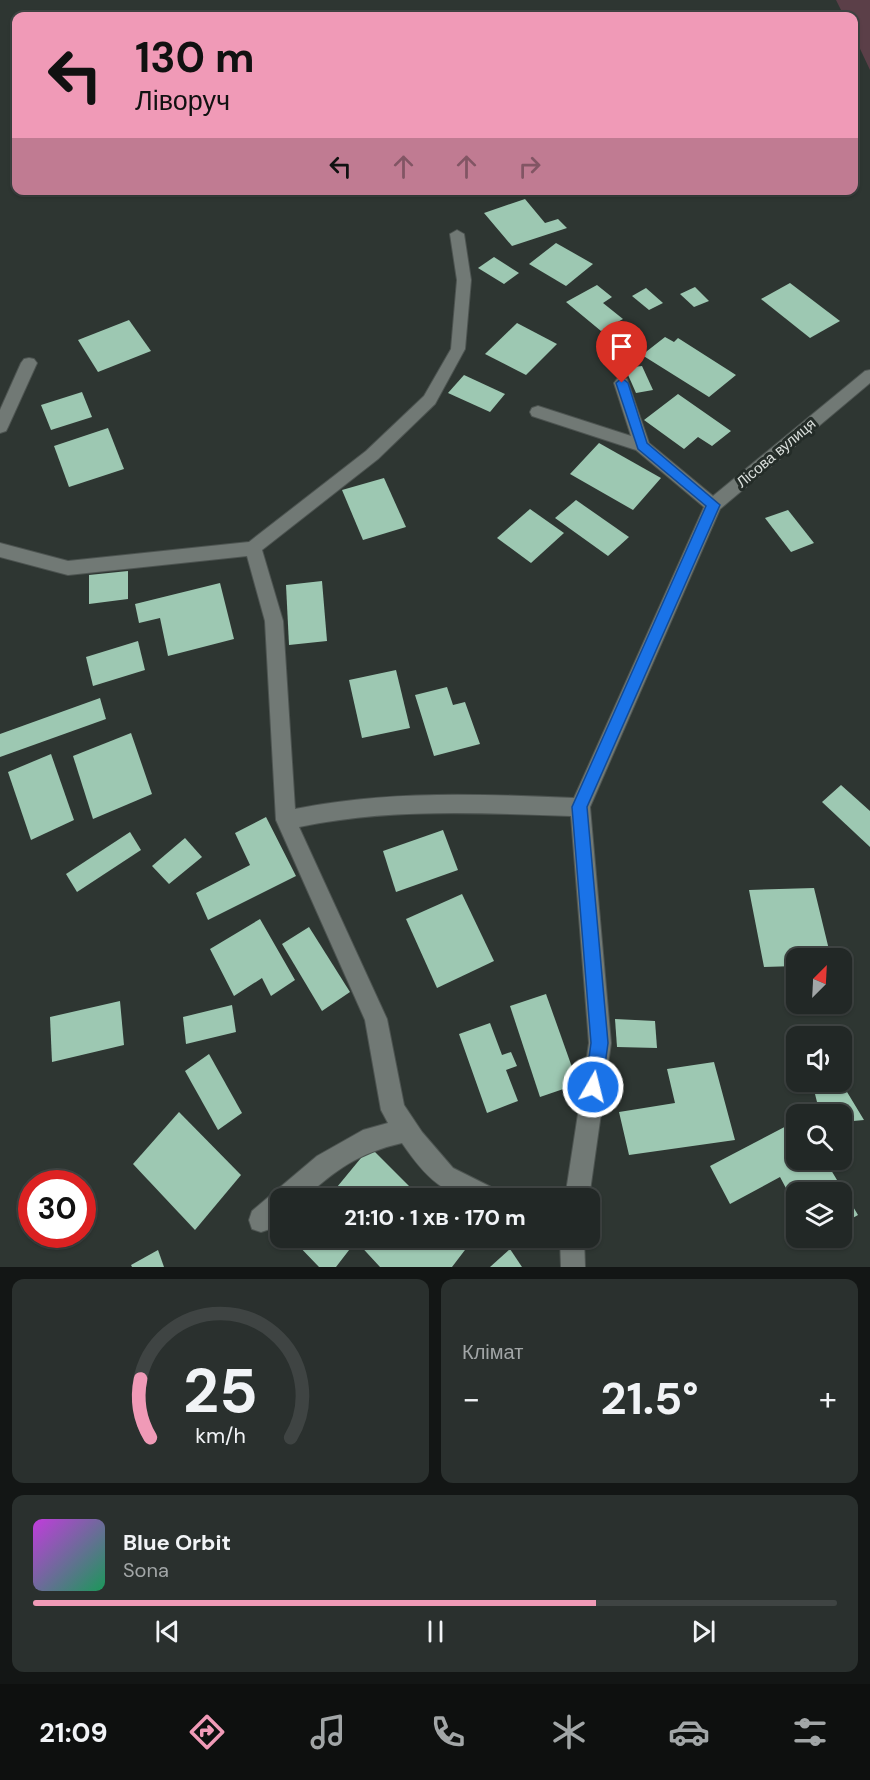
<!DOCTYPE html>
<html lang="uk">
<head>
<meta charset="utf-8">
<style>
  :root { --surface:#222826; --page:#2a302e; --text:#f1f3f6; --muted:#a2a6a7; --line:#3f4443; --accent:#f09ab7 }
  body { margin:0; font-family:"DM Sans",sans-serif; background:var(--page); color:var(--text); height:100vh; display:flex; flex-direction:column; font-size:22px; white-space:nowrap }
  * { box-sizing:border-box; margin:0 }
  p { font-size:20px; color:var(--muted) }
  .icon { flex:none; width:33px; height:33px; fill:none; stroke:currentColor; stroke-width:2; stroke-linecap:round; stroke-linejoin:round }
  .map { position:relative; height:1267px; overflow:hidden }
  .drawer { display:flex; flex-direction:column; gap:12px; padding:12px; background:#131615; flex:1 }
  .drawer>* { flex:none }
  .banner { position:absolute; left:12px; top:12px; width:846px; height:183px; border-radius:12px; box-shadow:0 2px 4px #0004,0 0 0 2px var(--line); background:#f09ab7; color:#111; overflow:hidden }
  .needle { width:39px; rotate:24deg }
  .tools { position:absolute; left:786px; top:948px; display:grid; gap:12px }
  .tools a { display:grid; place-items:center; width:66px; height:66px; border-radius:12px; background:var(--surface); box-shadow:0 2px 4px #0004,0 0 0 2px var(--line); font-size:30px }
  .speed { position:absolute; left:18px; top:1170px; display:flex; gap:12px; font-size:30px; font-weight:700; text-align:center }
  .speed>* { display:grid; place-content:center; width:78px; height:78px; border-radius:50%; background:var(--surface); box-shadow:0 2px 4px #0004,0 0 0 2px var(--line); line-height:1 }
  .speed .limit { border:9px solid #d22; background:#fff; color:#111 }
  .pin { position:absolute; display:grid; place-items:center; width:51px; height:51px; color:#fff; margin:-62px -26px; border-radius:50% 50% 50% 0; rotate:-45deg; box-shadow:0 0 6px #0007 }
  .pin .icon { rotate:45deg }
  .me { position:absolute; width:66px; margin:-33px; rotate:8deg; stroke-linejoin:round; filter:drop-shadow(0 0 4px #0008) }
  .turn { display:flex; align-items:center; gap:21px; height:126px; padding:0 24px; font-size:27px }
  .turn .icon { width:78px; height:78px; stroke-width:2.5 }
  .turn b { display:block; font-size:42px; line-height:51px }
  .lanes { display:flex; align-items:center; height:57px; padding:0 24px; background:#0003; justify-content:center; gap:30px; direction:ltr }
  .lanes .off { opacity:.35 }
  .big { font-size:45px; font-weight:700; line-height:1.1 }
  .drawer .widget { flex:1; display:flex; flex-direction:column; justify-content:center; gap:9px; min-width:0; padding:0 21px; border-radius:12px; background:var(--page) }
  .drawer .dial { align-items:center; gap:0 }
  .dial svg { height:156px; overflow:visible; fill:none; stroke:var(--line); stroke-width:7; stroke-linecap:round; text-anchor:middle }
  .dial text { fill:var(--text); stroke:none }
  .song { display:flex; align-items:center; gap:18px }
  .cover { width:72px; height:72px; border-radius:9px; background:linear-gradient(135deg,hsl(290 70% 55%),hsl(150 70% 35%)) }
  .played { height:6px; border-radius:3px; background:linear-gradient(90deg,var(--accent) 70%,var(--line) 70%) }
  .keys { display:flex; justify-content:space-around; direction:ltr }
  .heat { display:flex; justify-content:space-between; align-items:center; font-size:33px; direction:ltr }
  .drawer .tiles { flex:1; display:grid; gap:12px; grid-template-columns:1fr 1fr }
  .widget:last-child { grid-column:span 2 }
  .trip { position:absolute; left:270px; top:1188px; width:330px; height:60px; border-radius:12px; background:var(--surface); box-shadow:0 2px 4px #0004,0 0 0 2px var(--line); font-weight:700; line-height:60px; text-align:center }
  .tabs { display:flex; height:96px; justify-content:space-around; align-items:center; background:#0e100f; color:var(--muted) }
  .tabs .icon { width:42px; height:42px }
  .tabs .active { color:var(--accent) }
  .tabs b { font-size:27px; color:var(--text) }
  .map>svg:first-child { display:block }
  .green { fill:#5b3f48 }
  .building { fill:#9dc8b2 }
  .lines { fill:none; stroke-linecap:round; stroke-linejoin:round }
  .minor-casing { stroke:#4d5451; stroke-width:2 }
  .minor { fill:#717975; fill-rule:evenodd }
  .route { fill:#1a73e8; stroke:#114b97; stroke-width:1.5 }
  .labels { text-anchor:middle; stroke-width:6; stroke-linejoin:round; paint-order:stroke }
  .street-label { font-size:15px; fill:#dbe0dd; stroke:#242c28 }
</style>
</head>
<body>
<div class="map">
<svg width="870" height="1267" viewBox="0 0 870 1267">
  <rect width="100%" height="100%" fill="#2e3632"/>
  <path class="green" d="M836,0h34v70l-16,-34v-20h-10z"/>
  <g class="building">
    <path d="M525,199l20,24 13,-4 9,9 -55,18 -28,-33z"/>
    <path d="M556,243l37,21 -27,22 -37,-22z"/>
    <path d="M494,257l25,16 -15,11 -26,-16z"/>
    <path d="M790,283l50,38 -30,17 -49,-39z"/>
    <path d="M597,285l15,12 -9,6 20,16 -22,12 -35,-29z"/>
    <path d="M695,287l14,14 -15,6 -14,-13z"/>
    <path d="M646,288l17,15 -14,7 -17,-14z"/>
    <path d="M129,320l22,31 -53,21 -20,-32z"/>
    <path d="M517,323l40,21 -31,31 -41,-21z"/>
    <path d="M665,337l9,5 4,-4 58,37 -27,22 -67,-42z"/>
    <path d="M642,366l11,24 -17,3 -11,-25z"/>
    <path d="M464,375l41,19 -15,18 -42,-19z"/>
    <path d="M82,392l10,25 -41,13 -10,-25z"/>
    <path d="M678,394l53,37 -19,15 -14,-9 -14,12 -40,-29z"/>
    <path d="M108,428l16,41 -55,18 -15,-41z"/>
    <path d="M599,443l62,35 -28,32 -63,-36z"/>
    <path d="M384,478l22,49 -43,13 -21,-50z"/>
    <path d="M576,500l53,37 -21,19 -53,-38z"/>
    <path d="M530,509l34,24 -33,30 -34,-25z"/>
    <path d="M788,510l26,33 -23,9 -26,-34z"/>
    <path d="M128,571v28l-39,5v-29z"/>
    <path d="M322,581l5,60 -38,4 -3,-60z"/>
    <path d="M220,583l14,56 -66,17 -8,-38 -21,5 -4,-19z"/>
    <path d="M138,641l7,29 -52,16 -7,-29z"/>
    <path d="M396,670l14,58 -48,10 -13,-58z"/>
    <path d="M447,687l6,18 12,-3 15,42 -46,12 -19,-61z"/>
    <path d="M100,698l6,21 -106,38v-23z"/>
    <path d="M131,733l21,61 -59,25 -20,-63z"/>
    <path d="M51,754l23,66 -43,20 -23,-68z"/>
    <path d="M841,785l29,26v36l-48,-45z"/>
    <path d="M266,817l30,59 -88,44 -12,-27 54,-28 -15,-32z"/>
    <path d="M443,830l15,40 -62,22 -13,-41z"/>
    <path d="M130,832l11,18 -64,42 -11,-18z"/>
    <path d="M185,838l17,19 -33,27 -17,-18z"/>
    <path d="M814,888l17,70h-35v8l-32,1 -15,-77z"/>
    <path d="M462,894l32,67 -57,27 -31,-69z"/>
    <path d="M260,919l35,61 -24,16 -9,-18 -28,18 -24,-47z"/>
    <path d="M309,927l41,65 -28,19 -40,-67z"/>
    <path d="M546,994l32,90 -38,13 -30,-91z"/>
    <path d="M120,1001l4,44 -72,17 -2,-45z"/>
    <path d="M232,1005l4,27 -50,12 -3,-27z"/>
    <path d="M615,1019l40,2 2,27 -40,-1z"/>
    <path d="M490,1023l12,32 9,-3 6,14 -11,4 12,31 -31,12 -28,-79z"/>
    <path d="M834,1028l-2,8h-30l-2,-7z"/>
    <path d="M209,1054l33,59 -24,17 -33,-59z"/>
    <path d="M714,1062l21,78 -106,15 -10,-43 56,-9 -8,-34z"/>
    <path d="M812,1082h29l23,38 -22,2v-8h-22z"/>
    <path d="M179,1112l62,63 -46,55 -62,-66z"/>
    <path d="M796,1121v39h29l33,55 -16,9v-32h-46v15l-16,-30 -50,27 -20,-38z"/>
    <path d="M370,1147l51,51h-93z"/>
    <path d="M297,1238h162l9,8 -16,21h-72l-24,-26 -20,26h-17l-25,-26z"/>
    <path d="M510,1249l12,18h-32z"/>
    <path d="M158,1250l6,17h-32l-1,-2z"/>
  </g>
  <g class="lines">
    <g class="minor-casing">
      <g id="minor">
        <path d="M457,230l7,4 7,46 -6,69 -30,55 -57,55 -116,91 21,71 12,188c93,-19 186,-15 279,-11l130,-291 -68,-57 -104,-34 -2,-4 2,-4 6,-2 93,30 -17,-53 3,-4h10l22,64 64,53 152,-125 5,-1v13l-150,126 -130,298 21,236 -22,155h-24l24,-155 -18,-227c-91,-3 -182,-8 -272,11l88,192 17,86 18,27 31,36 42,21 3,9c-48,5 -70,-17 -96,-55 -44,10 -66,27 -98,55h-24v21l-10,10 -9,3 -9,-3 -3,-9 3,-9 65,-55 46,-26 25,-7 -7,-13 -16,-90 -89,-200 -11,-199 -18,-65 -179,19 -68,-18v-14l68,18 181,-19 117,-91 58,-55 27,-47 6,-69 -7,-46z"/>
        <path d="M29,358l5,1 3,4 -29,64 -2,4 -6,2v-23l21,-47 3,-4z"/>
        <path d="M560,1238h24l1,29h-24z"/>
      </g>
    </g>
    <use href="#minor" class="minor"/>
  </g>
  <path class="route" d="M622,378l6,5 19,60 73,62 -133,302 21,236 -6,44 -2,6 -7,3 -6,-3 -2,-6 6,-44 -19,-236 134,-301 -68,-57 -22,-66z"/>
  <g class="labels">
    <g class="street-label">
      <text transform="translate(776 453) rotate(-40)" y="5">Лісова вулиця</text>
    </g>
  </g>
</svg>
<div class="tools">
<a><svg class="needle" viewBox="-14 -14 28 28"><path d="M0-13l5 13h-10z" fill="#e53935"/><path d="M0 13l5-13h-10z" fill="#a2a6a7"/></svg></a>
<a><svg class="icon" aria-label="sound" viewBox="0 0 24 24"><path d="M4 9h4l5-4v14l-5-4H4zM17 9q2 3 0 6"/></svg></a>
<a><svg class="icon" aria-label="search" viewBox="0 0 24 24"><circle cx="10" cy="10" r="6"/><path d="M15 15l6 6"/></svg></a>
<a><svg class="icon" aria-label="layers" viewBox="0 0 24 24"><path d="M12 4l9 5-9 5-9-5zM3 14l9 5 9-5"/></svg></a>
</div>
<div class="speed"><div class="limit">30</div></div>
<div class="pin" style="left:622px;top:383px;background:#d93025"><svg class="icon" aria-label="arrive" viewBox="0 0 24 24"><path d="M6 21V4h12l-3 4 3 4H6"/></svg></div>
<svg class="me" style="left:593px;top:1087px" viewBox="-20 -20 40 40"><circle r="17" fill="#1a73e8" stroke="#fff" stroke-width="3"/><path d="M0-11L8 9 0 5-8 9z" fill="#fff"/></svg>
<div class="trip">21:10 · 1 хв · 170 m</div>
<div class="banner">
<div class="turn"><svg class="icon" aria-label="left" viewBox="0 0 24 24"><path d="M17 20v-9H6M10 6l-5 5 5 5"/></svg><div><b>130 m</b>Ліворуч</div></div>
<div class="lanes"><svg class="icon" aria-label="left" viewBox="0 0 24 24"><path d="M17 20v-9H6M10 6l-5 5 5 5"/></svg><svg class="icon off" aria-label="ahead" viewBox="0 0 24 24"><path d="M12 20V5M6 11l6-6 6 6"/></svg><svg class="icon off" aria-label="ahead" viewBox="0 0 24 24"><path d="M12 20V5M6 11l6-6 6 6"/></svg><svg class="icon off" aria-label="right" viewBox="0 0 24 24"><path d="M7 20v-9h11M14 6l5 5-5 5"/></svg></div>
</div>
</div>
<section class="drawer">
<div class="tiles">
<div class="widget dial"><svg viewBox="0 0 100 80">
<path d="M14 69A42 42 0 1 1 86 69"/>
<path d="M14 69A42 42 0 0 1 9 39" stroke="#f09ab7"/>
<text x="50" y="56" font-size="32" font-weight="700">25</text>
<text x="50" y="72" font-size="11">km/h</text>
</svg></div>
<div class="widget"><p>Клімат</p>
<div class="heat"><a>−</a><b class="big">21.5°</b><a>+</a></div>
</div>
<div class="widget">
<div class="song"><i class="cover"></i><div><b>Blue Orbit</b><p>Sona</p></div></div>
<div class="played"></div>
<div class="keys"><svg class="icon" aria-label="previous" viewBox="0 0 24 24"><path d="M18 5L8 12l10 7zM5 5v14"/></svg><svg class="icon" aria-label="pause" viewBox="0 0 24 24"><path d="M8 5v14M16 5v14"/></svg><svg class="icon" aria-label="next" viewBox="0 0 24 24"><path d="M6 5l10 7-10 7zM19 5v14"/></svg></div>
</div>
</div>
</section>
<nav class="tabs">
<b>21:09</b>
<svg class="icon active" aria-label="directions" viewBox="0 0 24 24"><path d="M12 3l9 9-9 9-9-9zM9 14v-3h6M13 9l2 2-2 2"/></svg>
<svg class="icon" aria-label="music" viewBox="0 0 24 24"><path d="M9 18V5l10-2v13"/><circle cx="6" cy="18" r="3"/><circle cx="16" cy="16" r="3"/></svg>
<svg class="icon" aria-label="phone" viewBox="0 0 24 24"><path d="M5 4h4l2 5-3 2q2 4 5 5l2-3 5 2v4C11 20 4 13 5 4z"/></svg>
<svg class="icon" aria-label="climate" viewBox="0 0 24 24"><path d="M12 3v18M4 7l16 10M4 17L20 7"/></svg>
<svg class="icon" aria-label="car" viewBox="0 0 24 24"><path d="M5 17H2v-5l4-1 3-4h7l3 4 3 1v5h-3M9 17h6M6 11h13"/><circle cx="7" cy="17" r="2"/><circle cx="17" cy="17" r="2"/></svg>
<svg class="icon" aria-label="filters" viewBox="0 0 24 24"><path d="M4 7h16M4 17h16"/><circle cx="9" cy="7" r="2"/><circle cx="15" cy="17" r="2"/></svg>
</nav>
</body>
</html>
